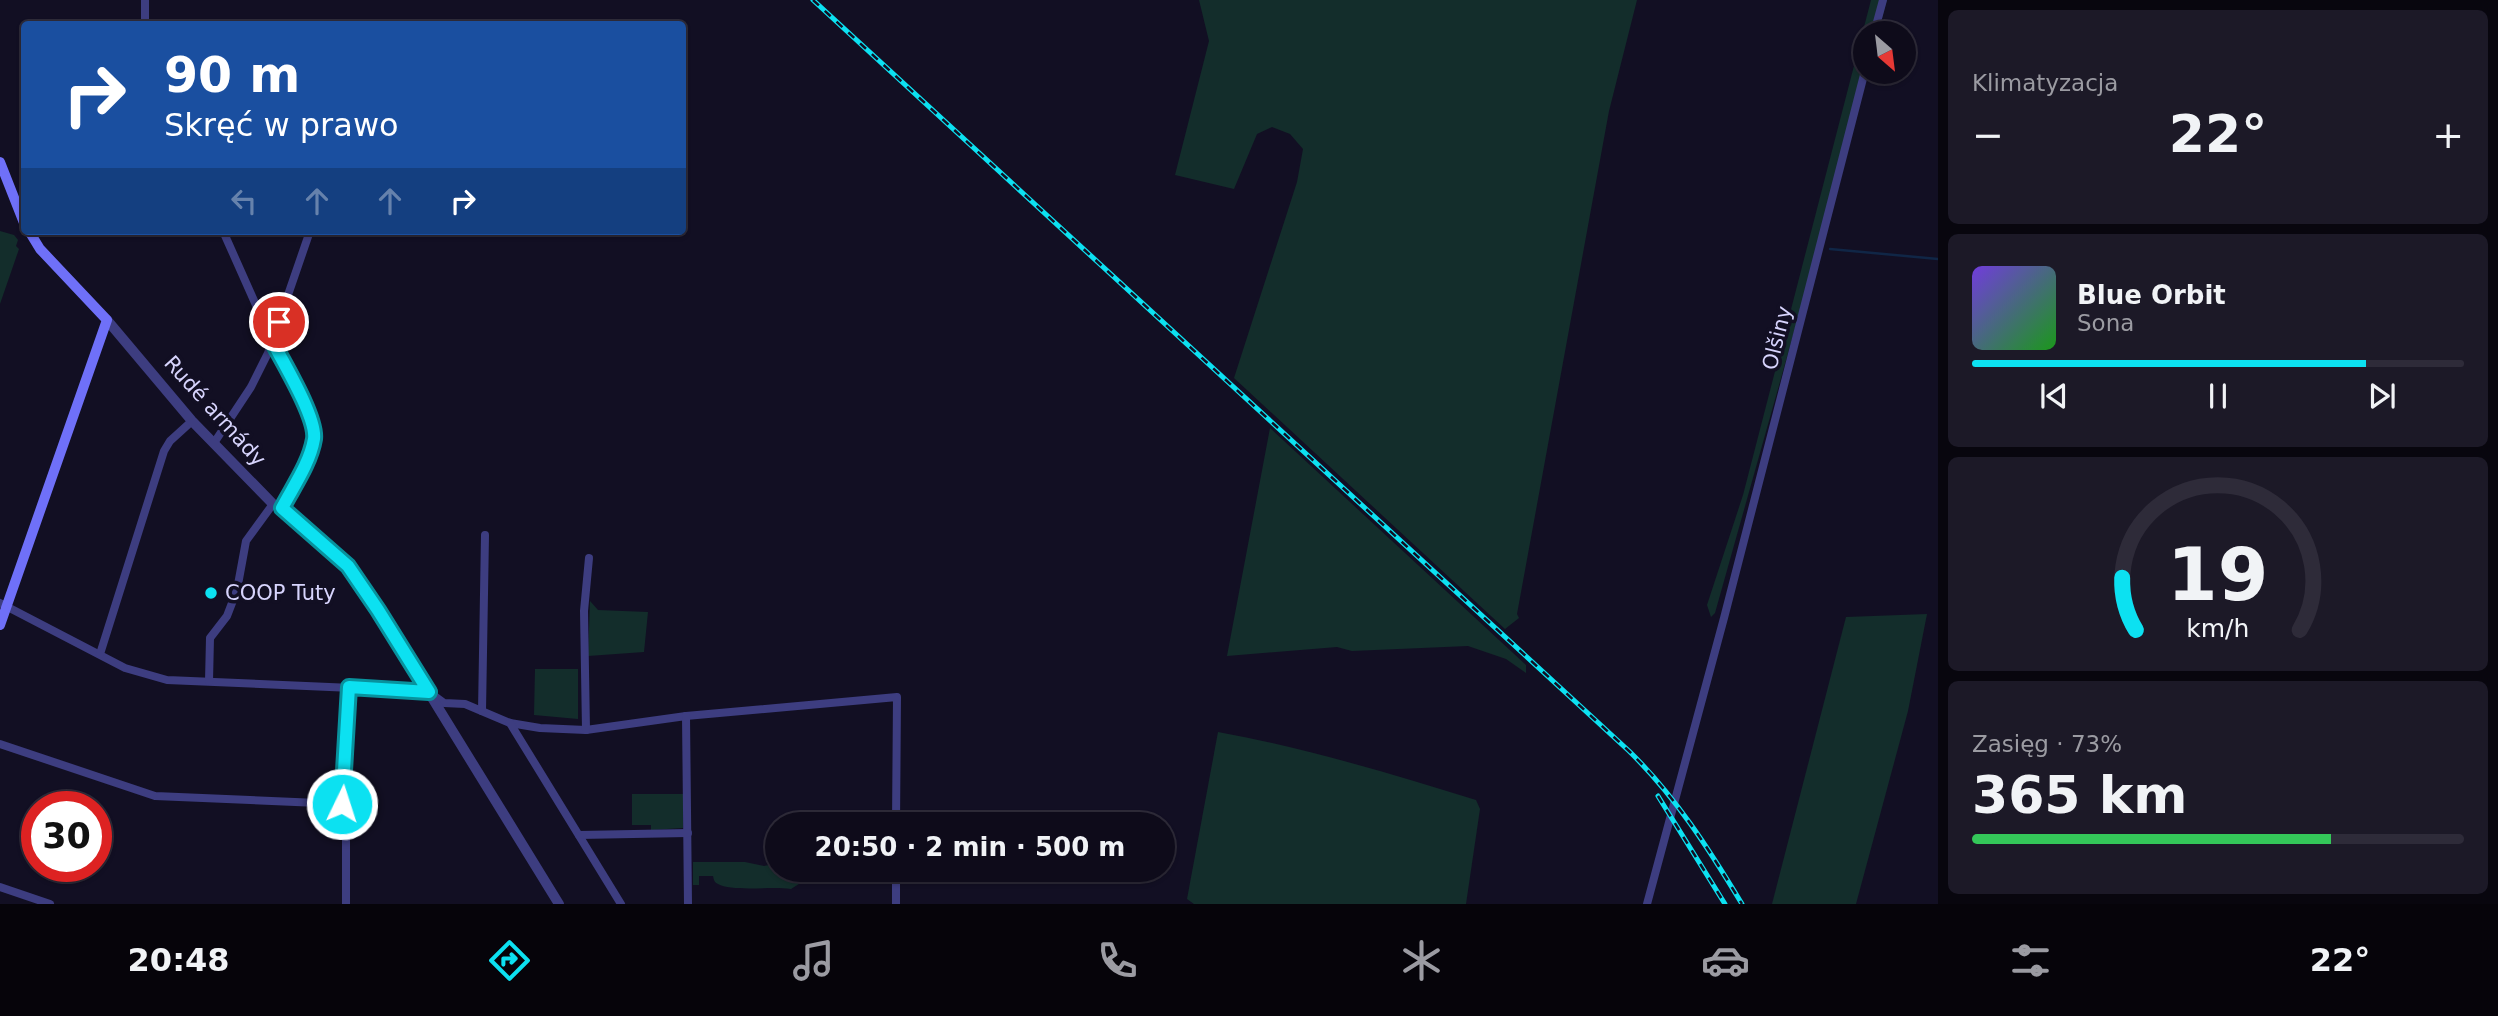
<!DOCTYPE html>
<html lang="pl">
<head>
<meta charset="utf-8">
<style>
  :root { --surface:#0e0b1a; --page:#1c1927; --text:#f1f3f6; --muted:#9b9ba2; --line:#2e2b39; --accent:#0ce1f1 }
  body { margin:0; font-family:"DejaVu Sans",sans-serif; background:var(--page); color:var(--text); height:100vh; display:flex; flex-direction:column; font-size:26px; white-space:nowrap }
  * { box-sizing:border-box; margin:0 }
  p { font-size:23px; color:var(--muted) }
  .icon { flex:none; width:38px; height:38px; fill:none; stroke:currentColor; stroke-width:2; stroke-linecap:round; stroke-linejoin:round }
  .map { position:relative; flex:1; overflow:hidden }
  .side { display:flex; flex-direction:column; gap:10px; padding:10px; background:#08060e; width:560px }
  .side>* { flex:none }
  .banner { position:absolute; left:21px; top:21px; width:665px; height:214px; border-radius:7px; box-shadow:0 2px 5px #0004,0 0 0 2px var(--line); background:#1a4fa0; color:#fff; overflow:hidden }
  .needle { width:46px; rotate:152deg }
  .tools { position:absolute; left:1853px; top:21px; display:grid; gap:14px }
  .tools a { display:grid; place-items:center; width:63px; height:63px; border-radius:50%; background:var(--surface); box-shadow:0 2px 5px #0004,0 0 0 2px var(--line); font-size:35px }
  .speed { position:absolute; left:21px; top:791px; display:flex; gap:14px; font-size:35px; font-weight:700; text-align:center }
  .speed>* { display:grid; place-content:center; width:91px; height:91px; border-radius:50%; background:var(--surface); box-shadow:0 2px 5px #0004,0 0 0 2px var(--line); line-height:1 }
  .speed .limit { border:10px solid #d22; background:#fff; color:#111 }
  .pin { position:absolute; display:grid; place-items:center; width:60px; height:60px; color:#fff; margin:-30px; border:4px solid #fff; border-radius:50%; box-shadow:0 2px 7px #0007 }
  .me { position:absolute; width:77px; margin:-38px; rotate:4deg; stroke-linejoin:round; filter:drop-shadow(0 0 5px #0008) }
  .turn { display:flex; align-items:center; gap:24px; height:147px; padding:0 28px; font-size:32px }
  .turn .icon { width:91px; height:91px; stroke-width:2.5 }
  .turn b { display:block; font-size:49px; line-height:60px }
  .lanes { display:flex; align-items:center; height:66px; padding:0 28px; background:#0003; justify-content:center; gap:35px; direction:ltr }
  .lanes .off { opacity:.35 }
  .big { font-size:52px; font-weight:700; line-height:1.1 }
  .side .widget { flex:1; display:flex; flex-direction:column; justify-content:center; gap:10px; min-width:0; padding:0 24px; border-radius:10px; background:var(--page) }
  .side .dial { align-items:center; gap:0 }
  .dial svg { height:182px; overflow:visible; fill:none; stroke:var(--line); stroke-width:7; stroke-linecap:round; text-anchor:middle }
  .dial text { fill:var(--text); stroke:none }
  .song { display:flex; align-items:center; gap:21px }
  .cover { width:84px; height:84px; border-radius:10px; background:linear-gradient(135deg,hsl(260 70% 55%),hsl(120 70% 35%)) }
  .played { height:7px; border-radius:4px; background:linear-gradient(90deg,var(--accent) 80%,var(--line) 80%) }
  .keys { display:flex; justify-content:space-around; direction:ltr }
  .heat { display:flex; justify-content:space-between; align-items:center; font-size:38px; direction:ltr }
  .charge { height:10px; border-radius:5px; background:linear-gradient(90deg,#34c759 73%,var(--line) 0) }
  .trip { position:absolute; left:765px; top:812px; width:410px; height:70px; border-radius:35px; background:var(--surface); box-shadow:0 2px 5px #0004,0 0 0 2px var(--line); font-weight:700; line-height:70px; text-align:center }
  .menu { display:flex; height:112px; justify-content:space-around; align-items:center; background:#06040a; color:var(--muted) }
  .menu .icon { width:49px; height:49px }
  .menu .active { color:var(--accent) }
  .menu b { font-size:32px; color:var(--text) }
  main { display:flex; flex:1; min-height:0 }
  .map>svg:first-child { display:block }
  .green { fill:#132d2b }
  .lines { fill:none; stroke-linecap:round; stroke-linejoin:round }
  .stream { stroke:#102646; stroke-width:2.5 }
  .minor { stroke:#3d3d80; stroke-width:8 }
  .tertiary { stroke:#3d3d80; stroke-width:10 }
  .secondary { stroke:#6f70f8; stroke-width:10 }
  .rail-casing { stroke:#0ce1f1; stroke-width:5 }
  .rail { stroke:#120f23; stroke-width:2.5; stroke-dasharray:8; stroke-linecap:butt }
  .route-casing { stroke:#08929d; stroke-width:18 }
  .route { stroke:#0ce1f1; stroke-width:12 }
  .poi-dot { fill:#0ce1f1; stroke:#120f23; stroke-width:2.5 }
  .labels { text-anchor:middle; stroke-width:7; stroke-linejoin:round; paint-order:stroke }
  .street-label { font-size:21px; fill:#d7d4fd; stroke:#120f23 }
  .poi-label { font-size:21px; fill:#d7d4fd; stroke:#120f23; text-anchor:start }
</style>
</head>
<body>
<main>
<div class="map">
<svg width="1938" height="904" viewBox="0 0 1938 904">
  <rect width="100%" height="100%" fill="#120f23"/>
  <g class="green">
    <path d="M1199,0h438l-28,111 -92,503 2,4 -14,11 -271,-251 63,-196 6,-33 -13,-15 -18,-7 -15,7 -23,55 -59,-14 34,-134z"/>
    <path d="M1871,0h16l-9,33h-12v39h1l-152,541 -4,4 -4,-12 36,-110z"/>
    <path d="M0,231l14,4 4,5 -2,6 3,3 -19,55z"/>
    <path d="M1270,428l256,237v8l-20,-14 -38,-13 -116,5 -15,-4 -110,9z"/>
    <path d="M590,601l8,9 50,2 -4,40 -56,4z"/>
    <path d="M1927,614l-19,97 -52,193h-84l74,-287z"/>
    <path d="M535,669h43v50l-44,-4z"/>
    <path d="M1218,732c88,16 174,42 258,68l4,9 -14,95h-272l-7,-5z"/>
    <path d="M632,794h52l-1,34 -32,2v-5h-19z"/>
    <path d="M693,862h52l19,4 13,-3v7h25v12l-11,7c-19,-3 -59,3 -73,-5 -4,-2 -4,-4 -5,-8h-14v9h-6z"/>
  </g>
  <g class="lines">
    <path class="stream" d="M1830,249l108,10"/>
    <g class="minor">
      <path d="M145,24v-24"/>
      <path d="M1874,33l9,-33"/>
      <path d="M223,231l49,110 41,81 1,16 -5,18 -27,52"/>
      <path d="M214,443l37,-56 17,-34 42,-122"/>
      <path d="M0,603l125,65 42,12 255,11 7,1 15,11 21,1 45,19 30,5 46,2 100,-14 211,-19 -1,127"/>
      <path d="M100,654l64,-203 6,-10 22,-20"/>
      <path d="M209,681l1,-43 17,-22 10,-26 9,-49 27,-37"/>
      <path d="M482,711l3,-176"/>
      <path d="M686,716l2,188"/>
      <path d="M510,723l111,181"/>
      <path d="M586,730l-2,-119 5,-53"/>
      <path d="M0,744l155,52 187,8"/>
      <path d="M579,835l109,-2"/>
      <path d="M0,887l50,17"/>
      <path d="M346,904v-93l-4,-7 8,-117"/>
      <path d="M896,904v-34"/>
      <path d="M1647,904l77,-286 142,-551"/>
    </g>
    <path class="tertiary" d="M107,320l85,101 81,83 9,4 66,58 30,44 181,294"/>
    <g class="secondary">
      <path d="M0,162l24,61"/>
      <path d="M0,625l107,-305 -67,-71 -11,-18"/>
    </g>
    <g class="rail-casing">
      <g id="rail">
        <path d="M813,0l816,751c46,45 80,98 113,153"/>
        <path d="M1658,796l67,108"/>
      </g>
    </g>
    <use href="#rail" class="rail"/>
  </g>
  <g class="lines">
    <g class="route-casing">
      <path id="route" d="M279,322l-7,19c11,21 45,77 42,98 -4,24 -21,48 -32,69l66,58 30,44 51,82 -80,-5 -7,117"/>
    </g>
    <use href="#route" class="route"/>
  </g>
  <circle class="poi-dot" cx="211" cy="593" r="7"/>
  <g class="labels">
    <g class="street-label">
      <text transform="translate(1777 338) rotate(-76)" y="7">Olšiny</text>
      <text transform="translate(215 411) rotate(48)" y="7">Rudé armády</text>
    </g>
    <g class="poi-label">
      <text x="225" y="600">COOP Tuty</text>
    </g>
  </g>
</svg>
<div class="tools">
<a><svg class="needle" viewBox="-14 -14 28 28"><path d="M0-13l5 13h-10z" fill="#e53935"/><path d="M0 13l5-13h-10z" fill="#9b9ba2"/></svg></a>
</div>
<div class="speed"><div class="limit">30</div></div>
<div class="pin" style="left:279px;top:322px;background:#d93025"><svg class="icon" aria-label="arrive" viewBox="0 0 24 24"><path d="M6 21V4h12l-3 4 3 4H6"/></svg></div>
<svg class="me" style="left:342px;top:804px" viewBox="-20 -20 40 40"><circle r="17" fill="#0ce1f1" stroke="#fff" stroke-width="3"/><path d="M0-11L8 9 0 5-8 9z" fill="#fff"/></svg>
<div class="trip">20:50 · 2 min · 500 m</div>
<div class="banner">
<div class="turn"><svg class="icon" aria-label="right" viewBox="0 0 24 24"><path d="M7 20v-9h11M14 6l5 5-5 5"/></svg><div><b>90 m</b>Skręć w prawo</div></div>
<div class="lanes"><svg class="icon off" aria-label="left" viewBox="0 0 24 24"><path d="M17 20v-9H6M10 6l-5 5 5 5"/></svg><svg class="icon off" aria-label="ahead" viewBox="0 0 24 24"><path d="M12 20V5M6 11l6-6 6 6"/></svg><svg class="icon off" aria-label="ahead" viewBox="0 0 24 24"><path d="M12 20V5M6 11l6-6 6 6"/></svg><svg class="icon" aria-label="right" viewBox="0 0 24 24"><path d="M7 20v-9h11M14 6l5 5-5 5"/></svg></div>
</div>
</div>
<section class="side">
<div class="widget"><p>Klimatyzacja</p>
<div class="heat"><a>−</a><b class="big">22°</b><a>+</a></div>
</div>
<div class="widget">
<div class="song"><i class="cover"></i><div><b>Blue Orbit</b><p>Sona</p></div></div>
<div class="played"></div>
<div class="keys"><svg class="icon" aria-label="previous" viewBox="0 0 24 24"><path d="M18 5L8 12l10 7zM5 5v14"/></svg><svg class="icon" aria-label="pause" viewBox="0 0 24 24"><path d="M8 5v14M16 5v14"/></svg><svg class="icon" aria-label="next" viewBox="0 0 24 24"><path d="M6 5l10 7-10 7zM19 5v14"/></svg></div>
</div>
<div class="widget dial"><svg viewBox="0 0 100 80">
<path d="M14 69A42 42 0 1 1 86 69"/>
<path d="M14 69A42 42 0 0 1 8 46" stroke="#0ce1f1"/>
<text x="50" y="56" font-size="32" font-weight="700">19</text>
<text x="50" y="72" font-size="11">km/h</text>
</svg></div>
<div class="widget"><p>Zasięg · 73%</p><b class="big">365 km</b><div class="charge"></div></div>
</section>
</main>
<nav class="menu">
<b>20:48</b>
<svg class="icon active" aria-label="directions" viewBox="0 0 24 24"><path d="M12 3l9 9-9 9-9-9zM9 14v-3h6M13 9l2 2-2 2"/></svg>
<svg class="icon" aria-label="music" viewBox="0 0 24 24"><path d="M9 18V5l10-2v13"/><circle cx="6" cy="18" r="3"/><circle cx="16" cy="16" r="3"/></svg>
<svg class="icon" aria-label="phone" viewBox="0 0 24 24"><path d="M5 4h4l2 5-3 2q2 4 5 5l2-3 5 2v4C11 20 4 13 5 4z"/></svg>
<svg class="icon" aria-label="climate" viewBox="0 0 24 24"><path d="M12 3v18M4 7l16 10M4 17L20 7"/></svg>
<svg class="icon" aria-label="car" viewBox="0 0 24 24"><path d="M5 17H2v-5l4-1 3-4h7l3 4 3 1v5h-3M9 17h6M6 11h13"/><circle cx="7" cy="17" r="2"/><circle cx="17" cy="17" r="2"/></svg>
<svg class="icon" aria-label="filters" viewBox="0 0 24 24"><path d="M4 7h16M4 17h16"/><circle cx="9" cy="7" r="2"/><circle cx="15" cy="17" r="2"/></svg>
<b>22°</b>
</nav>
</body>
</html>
